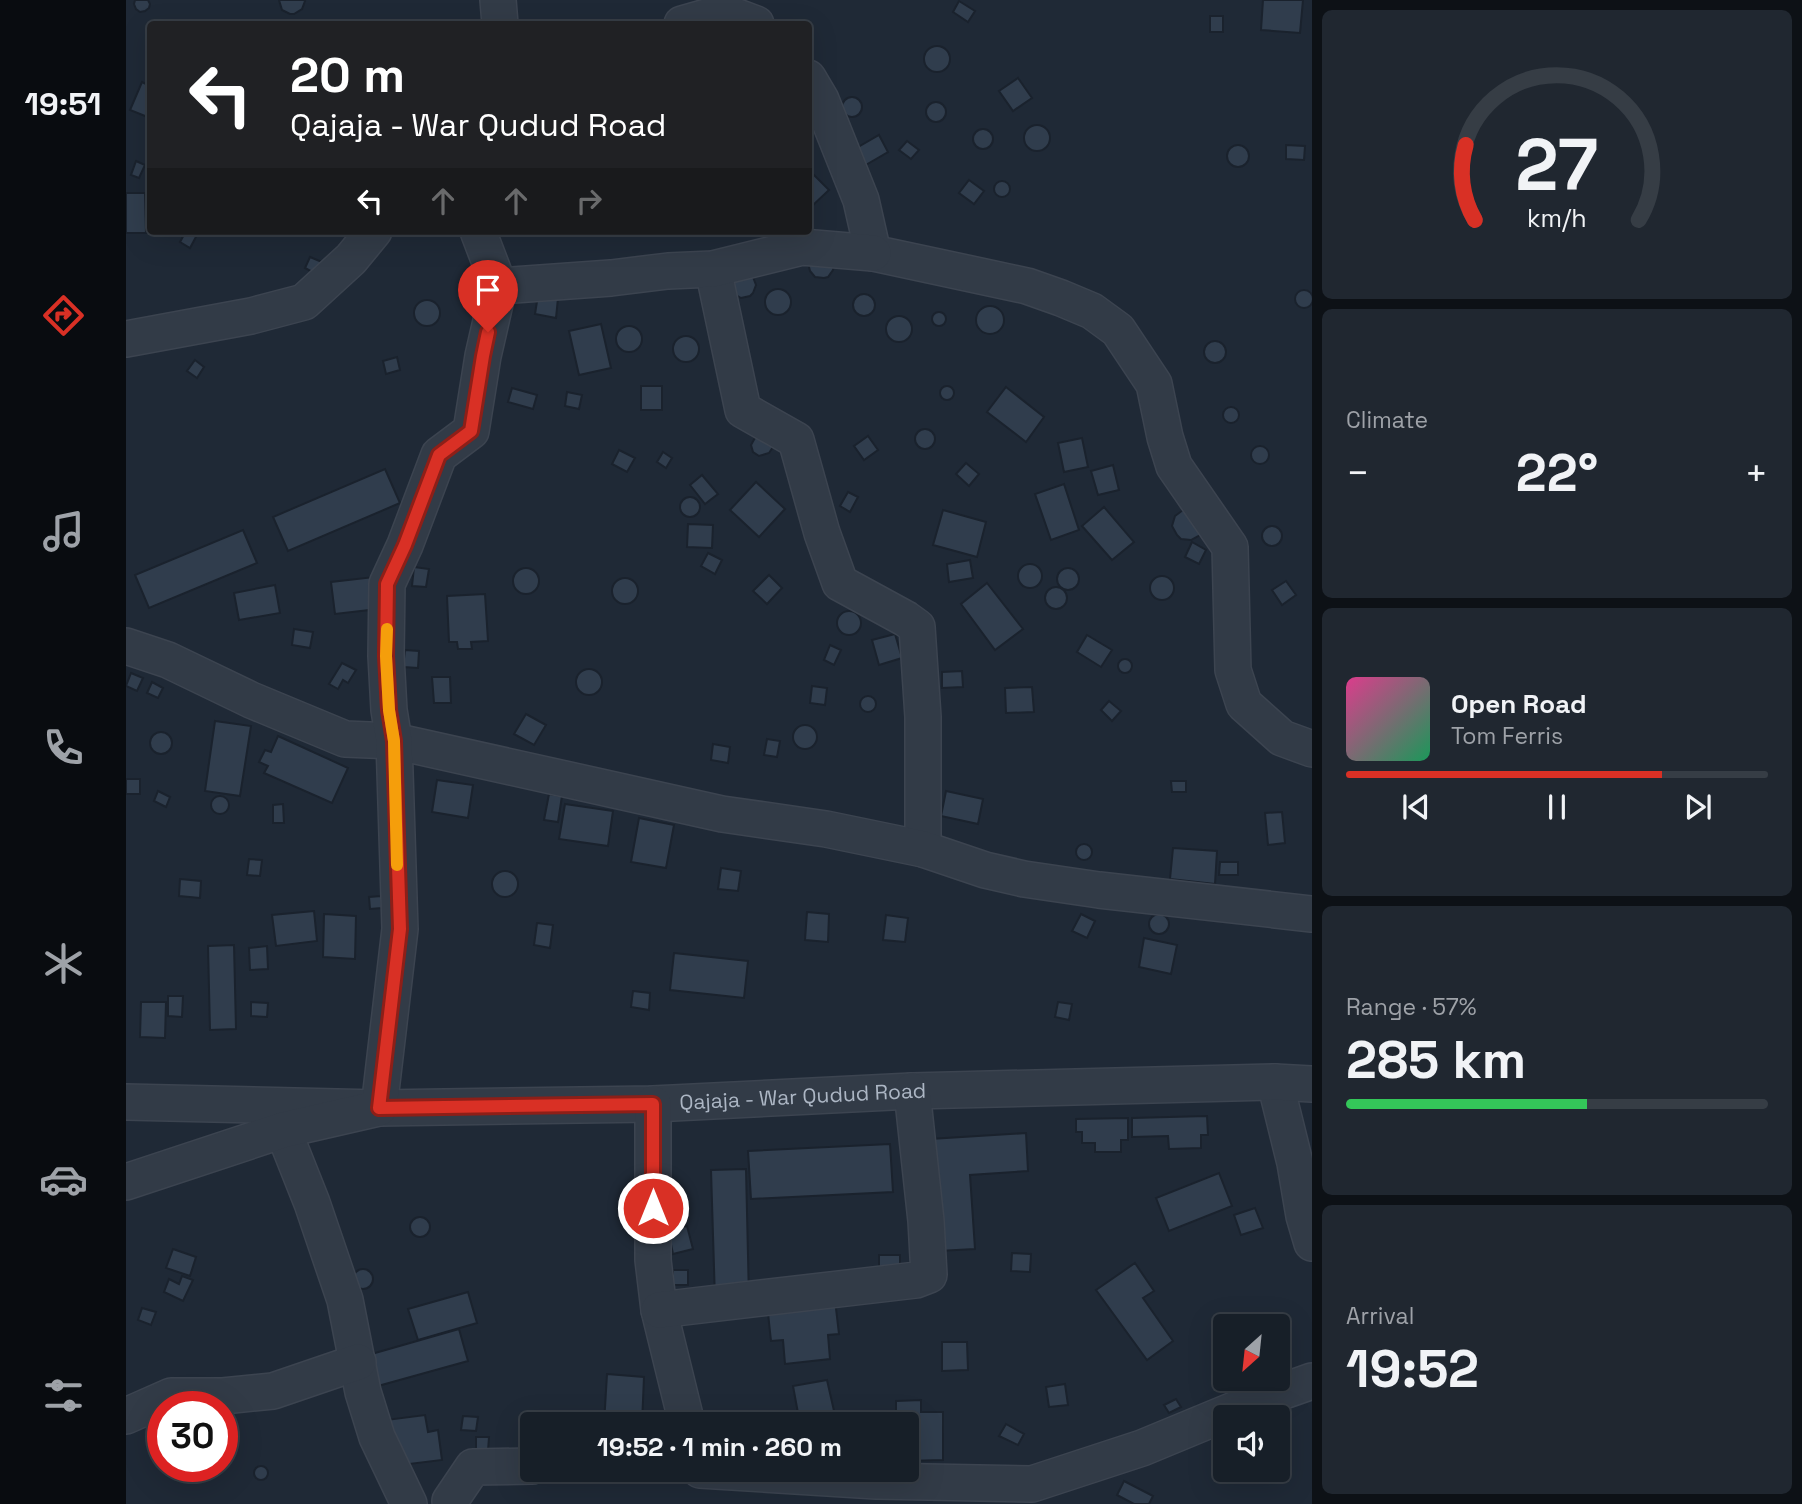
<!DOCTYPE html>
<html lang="en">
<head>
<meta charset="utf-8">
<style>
  :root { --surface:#171f28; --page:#202730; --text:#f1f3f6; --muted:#9ea2a8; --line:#363d45; --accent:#d93025 }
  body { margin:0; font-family:"Space Grotesk",sans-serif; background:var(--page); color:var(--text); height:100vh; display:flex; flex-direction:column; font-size:26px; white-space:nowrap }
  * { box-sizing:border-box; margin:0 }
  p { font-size:23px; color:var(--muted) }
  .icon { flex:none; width:38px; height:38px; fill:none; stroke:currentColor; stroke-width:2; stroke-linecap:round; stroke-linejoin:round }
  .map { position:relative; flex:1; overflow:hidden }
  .sheet { display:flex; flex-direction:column; gap:10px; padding:10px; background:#0d1116; width:490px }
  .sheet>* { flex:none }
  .hud { position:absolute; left:21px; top:21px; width:665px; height:214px; border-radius:7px; box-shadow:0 7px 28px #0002,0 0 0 2px var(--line); background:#202124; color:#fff; overflow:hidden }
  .needle { width:46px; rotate:207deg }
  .buttons { position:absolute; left:1087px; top:1314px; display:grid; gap:14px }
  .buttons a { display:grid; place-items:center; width:77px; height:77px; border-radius:7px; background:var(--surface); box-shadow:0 7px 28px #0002,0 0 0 2px var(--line); font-size:35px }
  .speed { position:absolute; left:21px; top:1391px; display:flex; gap:14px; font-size:35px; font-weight:700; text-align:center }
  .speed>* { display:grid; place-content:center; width:91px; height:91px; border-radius:50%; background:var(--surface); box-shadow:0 7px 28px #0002,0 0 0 2px var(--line); line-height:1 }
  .speed .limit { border:10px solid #d22; background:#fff; color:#111 }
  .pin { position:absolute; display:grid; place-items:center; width:60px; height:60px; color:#fff; margin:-72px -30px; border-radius:50% 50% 50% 0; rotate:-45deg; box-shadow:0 0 7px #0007 }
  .pin .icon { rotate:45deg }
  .me { position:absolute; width:77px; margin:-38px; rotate:0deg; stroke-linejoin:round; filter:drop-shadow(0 0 5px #0008) }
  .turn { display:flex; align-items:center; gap:24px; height:147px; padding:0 28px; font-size:32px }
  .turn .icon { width:91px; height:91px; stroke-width:2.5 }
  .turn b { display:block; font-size:49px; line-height:60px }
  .lanes { display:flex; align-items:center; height:66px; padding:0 28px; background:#0003; justify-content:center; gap:35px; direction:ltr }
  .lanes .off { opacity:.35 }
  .big { font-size:52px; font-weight:600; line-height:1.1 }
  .sheet .widget { flex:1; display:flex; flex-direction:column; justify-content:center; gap:10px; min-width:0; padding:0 24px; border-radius:10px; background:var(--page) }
  .sheet .dial { align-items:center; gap:0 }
  .dial svg { height:182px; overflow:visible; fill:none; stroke:var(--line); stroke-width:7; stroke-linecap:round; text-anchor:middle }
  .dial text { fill:var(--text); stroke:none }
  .song { display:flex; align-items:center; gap:21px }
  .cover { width:84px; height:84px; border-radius:10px; background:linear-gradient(135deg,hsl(330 70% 55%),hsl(150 70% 35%)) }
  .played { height:7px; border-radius:4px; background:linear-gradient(90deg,var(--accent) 75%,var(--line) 75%) }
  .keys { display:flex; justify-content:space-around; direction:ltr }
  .heat { display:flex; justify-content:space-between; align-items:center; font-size:38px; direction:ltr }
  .charge { height:10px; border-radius:5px; background:linear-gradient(90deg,#34c759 57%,var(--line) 0) }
  .trip { position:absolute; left:394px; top:1412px; width:399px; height:70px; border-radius:7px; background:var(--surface); box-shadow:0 7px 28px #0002,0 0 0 2px var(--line); font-weight:600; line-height:70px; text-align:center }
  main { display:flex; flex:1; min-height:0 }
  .tab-bar { display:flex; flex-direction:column; width:126px; justify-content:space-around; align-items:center; background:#090c10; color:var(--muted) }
  .tab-bar .icon { width:49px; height:49px }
  .tab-bar .current { color:var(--accent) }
  .tab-bar b { font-size:32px; color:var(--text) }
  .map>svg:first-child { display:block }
  .building { fill:#303d4d; stroke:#1a222d; stroke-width:2 }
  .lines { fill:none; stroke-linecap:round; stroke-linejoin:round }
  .minor-casing { stroke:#3c4450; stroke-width:38 }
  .minor { stroke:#323b47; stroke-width:35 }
  .route-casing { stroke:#8d1f18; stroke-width:18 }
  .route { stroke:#d93025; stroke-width:12 }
  .slow { stroke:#f59e0b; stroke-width:12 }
  .labels { text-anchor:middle; stroke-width:7; stroke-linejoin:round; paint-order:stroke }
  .street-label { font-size:21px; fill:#acb6c4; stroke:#18202b }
</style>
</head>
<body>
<main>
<nav class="tab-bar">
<b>19:51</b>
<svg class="icon current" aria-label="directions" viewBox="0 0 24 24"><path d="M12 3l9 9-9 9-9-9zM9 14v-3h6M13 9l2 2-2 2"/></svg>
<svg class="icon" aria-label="music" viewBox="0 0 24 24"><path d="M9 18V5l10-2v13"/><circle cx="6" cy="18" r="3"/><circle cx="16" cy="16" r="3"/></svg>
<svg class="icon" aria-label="phone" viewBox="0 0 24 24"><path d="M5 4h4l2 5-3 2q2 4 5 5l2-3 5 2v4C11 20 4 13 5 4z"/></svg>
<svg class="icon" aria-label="climate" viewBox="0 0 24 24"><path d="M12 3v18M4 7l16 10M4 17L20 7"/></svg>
<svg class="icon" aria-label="car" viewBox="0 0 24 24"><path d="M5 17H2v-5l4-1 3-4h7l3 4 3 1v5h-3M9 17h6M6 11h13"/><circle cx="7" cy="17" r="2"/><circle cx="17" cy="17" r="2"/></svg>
<svg class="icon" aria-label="filters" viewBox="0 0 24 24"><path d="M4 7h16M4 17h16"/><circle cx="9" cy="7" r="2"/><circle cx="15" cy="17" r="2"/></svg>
</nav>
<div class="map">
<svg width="1186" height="1504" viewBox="0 0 1186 1504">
  <rect width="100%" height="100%" fill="#1f2936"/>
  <g class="building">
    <path d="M9,0h13l2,4 -1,4 -4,3 -5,1 -4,-3 -2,-5z"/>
    <path d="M153,0h25l1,1 -3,8 -8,5h-4l-8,-4z"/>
    <path d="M1137,0h40l-3,33 -39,-3z"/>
    <path d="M833,1l16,10 -7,11 -15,-10z"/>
    <rect x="1084" y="16" width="13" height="16"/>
    <circle cx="811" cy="59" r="13"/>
    <path d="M892,78l14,20 -19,13 -14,-20z"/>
    <path d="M16,82l8,4v32l-20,-8z"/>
    <circle cx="726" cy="107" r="10"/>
    <circle cx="810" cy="112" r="10"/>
    <circle cx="911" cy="138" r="13"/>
    <circle cx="857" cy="139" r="10"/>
    <path d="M753,135l9,17 -24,14 -11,-16z"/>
    <path d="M781,141l12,9 -8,9 -12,-9z"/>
    <path d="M1160,145l19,1 -1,14 -18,-1z"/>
    <circle cx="1112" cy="156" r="11"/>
    <path d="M10,161l9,4 -6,13 -8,-3z"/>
    <path d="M683,170l20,20 -18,17 -3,-2z"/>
    <path d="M843,180l15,11 -10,13 -15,-11z"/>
    <circle cx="876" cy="189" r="8"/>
    <path d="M0,193h19l1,40h-20z"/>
    <path d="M60,231l11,4 -7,13 -10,-6z"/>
    <path d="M184,257l12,5 -6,12 -11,-6z"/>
    <path d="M682,263l26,3 -1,4 -5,7 -4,1 -9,-1 -5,-6z"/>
    <path d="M627,277l3,8 -3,8 -3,3 -9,2 -7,-4 -2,-16z"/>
    <circle cx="652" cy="302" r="13"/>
    <circle cx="1178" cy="299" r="9"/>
    <circle cx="738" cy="305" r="11"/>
    <path d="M412,295l20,3 -2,20 -21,-4z"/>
    <circle cx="301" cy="313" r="13"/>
    <circle cx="864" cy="320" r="14"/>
    <circle cx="813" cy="319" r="7"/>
    <circle cx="773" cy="329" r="13"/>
    <path d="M475,324l10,44 -32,7 -10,-44z"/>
    <circle cx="503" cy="339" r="13"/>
    <circle cx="560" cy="349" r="13"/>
    <circle cx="1089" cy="352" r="11"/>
    <path d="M271,357l3,13 -14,4 -3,-13z"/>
    <path d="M69,360l9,7 -7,11 -10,-7z"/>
    <rect x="515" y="386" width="21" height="24"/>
    <circle cx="821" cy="393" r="7"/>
    <path d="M880,387l38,30 -18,25 -39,-30z"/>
    <path d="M386,388l25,7 -4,14 -25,-7z"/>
    <path d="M441,392l15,3 -3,14 -14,-3z"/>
    <circle cx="1105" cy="415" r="8"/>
    <circle cx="799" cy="439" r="10"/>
    <path d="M630,436l17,11 -4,6 -10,3 -6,-4 -2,-7z"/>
    <path d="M742,436l10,14 -14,10 -10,-14z"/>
    <path d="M956,438l6,29 -24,5 -6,-29z"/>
    <circle cx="1134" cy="455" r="9"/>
    <path d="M493,450l16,8 -8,14 -15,-8z"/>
    <path d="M537,452l9,6 -6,10 -9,-6z"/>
    <path d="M840,463l13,11 -10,12 -13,-12z"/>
    <path d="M987,465l6,25 -21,5 -7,-24z"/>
    <path d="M259,469l15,34 -112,48 -15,-34z"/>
    <path d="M576,475l16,19 -13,10 -15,-19z"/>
    <path d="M630,482l29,27 -26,28 -29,-27z"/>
    <path d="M938,484l15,46 -28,10 -16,-46z"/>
    <path d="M722,492l10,5 -8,15 -10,-6z"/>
    <circle cx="564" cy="507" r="10"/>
    <path d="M978,507l30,35 -22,18 -30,-34z"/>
    <path d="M817,510l43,12 -9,35 -44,-12z"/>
    <path d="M1057,510l19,21 -2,4 -9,5 -10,-1 -4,-4 -5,-9 3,-10z"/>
    <path d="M562,524l25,1 -1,23 -25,-1z"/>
    <circle cx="1146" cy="536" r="10"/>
    <path d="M117,530l14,33 -108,45 -14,-33z"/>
    <path d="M1066,542l14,8 -7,14 -14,-7z"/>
    <path d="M582,553l14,7 -7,14 -14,-8z"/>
    <path d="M844,560l3,18 -24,4 -2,-18z"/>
    <circle cx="904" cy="576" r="12"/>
    <path d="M288,567l15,2 -3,18 -14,-1z"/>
    <circle cx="400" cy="581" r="13"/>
    <circle cx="942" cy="579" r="11"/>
    <path d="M643,575l13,13 -15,16 -14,-13z"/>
    <circle cx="1036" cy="588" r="12"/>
    <path d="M248,577l4,32 -43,5 -4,-32z"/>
    <circle cx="499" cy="591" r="13"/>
    <path d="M1160,581l10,14 -14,10 -10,-15z"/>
    <path d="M861,583l36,46 -28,21 -34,-46z"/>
    <path d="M149,585l5,28 -41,7 -5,-27z"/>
    <circle cx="930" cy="598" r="11"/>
    <path d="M359,594l3,47 -17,1 1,7h-14l-1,-7h-8l-2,-46z"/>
    <circle cx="723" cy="623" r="12"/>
    <path d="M168,629l19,3 -3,16 -18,-3z"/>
    <path d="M769,634l7,24 -23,7 -7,-25z"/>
    <path d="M961,635l25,15 -11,17 -24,-15z"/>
    <path d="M704,645l11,5 -7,15 -10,-5z"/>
    <path d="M279,650l14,1 -1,17 -15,-1z"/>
    <circle cx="999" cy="666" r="7"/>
    <path d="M216,663l14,7 -8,13 -5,-3 -5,9 -9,-5z"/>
    <circle cx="463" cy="682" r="13"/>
    <path d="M836,671l1,16 -21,1v-16z"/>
    <path d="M5,673l12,5 -6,13 -11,-5z"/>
    <path d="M306,677h18l1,26h-17z"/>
    <path d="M26,682l11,6 -5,10 -11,-5z"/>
    <path d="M686,686l15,2 -2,17 -15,-2z"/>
    <path d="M906,687l2,25 -28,1 -1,-25z"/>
    <circle cx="742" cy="704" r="8"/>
    <path d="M983,701l12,10 -9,10 -11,-11z"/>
    <path d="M400,714l20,11 -12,20 -20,-11z"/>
    <path d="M89,721l36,5 -11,70 -35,-5z"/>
    <circle cx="679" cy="737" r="12"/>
    <circle cx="35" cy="743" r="11"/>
    <path d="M152,736l70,32 -16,35 -68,-30 4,-7 -9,-4 6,-12 6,2z"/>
    <path d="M641,739l13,2 -3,16 -13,-2z"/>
    <path d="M587,744l17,3 -2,16 -17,-3z"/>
    <rect x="0" y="779" width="14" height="15"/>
    <path d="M311,780l36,5 -5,33 -36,-6z"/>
    <path d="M1045,781h15v11h-14z"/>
    <path d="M32,791l12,6 -4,10 -12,-6z"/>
    <path d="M820,791l37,8 -5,25 -37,-8z"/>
    <path d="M423,794l13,2 -4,26 -14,-2z"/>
    <circle cx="94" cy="805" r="9"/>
    <path d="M157,804l1,19h-11v-18z"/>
    <path d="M439,804l48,7 -5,35 -49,-7z"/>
    <path d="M1156,812l3,31 -17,2 -3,-32z"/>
    <path d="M513,818l35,7 -8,43 -35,-6z"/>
    <circle cx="958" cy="852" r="8"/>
    <path d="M1047,848l44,3 -2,33 -45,-5z"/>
    <path d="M123,859l13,1 -2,16 -13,-1z"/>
    <path d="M1094,862h18v13h-19z"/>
    <path d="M595,868l20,3 -3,20 -20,-2z"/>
    <circle cx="379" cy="884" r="13"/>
    <path d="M54,879l21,2 -1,17 -21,-2z"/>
    <path d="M255,896l1,12 -12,1 -1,-12z"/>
    <path d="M188,911l3,30 -41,5 -4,-31z"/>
    <path d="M681,912l22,2 -1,28 -23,-2z"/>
    <circle cx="1033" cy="924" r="10"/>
    <path d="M198,914l32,2 -1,43 -32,-2z"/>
    <path d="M955,914l14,7 -8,17 -15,-7z"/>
    <path d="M760,915l22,3 -3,24 -22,-2z"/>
    <path d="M411,923l16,2 -3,23 -16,-3z"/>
    <path d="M1018,938l33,7 -6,29 -32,-7z"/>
    <path d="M108,945l2,84 -26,1 -2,-84z"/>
    <path d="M141,946l1,23 -18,1 -1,-22z"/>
    <path d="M548,953l74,8 -4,37 -74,-8z"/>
    <path d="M507,991l17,2 -1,17 -18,-3z"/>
    <path d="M42,996h15l-1,21 -14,-1z"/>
    <path d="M15,1002h25l-1,36 -25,-1z"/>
    <path d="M125,1002l17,1 -1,14 -16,-1z"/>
    <path d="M932,1002l14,2 -3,16 -14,-3z"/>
    <path d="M1081,1116l1,19h-7v13l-32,1 -1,-13 -36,1v-19z"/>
    <path d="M1002,1118v22h-7v12h-26v-9h-13v-11h-6v-13z"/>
    <path d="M900,1133l2,38 -58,4 5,74 -37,2 -8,-112z"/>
    <path d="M764,1144l3,48 -142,7 -3,-48z"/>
    <path d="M620,1169l3,130 -34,1 -4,-130z"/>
    <path d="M1093,1173l13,33 -63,25 -13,-33z"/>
    <path d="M1129,1208l8,20 -22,7 -7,-20z"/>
    <circle cx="294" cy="1227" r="10"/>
    <path d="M561,1226l6,23 -20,5 -5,-24z"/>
    <path d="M47,1249l23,8 -6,19 -24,-8z"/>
    <path d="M886,1253l19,1 -1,18 -19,-1z"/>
    <path d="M753,1255h21v13l-21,1z"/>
    <path d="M1009,1263l19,28 -11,7 30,43 -26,19 -51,-70z"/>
    <circle cx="237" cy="1279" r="10"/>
    <rect x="547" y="1270" width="15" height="15"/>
    <path d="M56,1276l11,4 -10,21 -19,-9 5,-13 10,5z"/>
    <path d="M342,1292l9,31 -59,17 -10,-31z"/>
    <path d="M709,1300l4,34 -11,1 2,24 -45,5 -2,-24 -12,1 -3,-28z"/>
    <path d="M16,1308l14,4 -5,13 -13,-5z"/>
    <path d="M333,1329l9,32 -90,25 -10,-31z"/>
    <path d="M816,1342h25l1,28 -26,1z"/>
    <path d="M481,1374l37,3 -2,47h-38z"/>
    <path d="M701,1380l10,44h-37l-7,-38z"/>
    <path d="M939,1384l3,21 -19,2 -3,-20z"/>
    <path d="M1050,1399l5,8 -12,6 -5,-8z"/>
    <path d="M795,1400v12h22v48l-37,1v-37h-34v-12h24v-11z"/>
    <path d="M299,1415l3,17 10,-2 4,30 -49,6 -7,-46z"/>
    <path d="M337,1416l15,1 -2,14 -15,-1z"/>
    <path d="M1099,1419v29l-9,3 -10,-25z"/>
    <path d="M880,1424l18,10 -6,11 -19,-9z"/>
    <path d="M350,1437h13l-1,14h-12z"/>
    <circle cx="135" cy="1473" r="7"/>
    <path d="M998,1481l29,15 -4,8h-15l-17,-9z"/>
  </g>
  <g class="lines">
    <g class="minor-casing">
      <g id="minor">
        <path d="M372,0l2,24"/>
        <path d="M556,24l42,-12 32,12"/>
        <path d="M682,78l13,22 40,100 12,53 154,33 34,12 31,13 26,19 36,54 11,53 9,29 56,81 3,123 11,34 38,34 30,11"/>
        <path d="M587,269l30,141 53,30 26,93 18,50 66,36 11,8 6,90v132"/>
        <path d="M373,286l112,-8 57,-7 45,-2 89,-22 71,6"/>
        <path d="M0,339l125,-23 53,-14 47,-43 23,-28"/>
        <path d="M0,646l42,14 83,40 94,39 49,2 328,73 104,15 97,20 62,21 39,9 75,11 213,24"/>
        <path d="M1149,1082l20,81 9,53 8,27"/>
        <path id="s1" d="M0,1102l253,6 274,-4 259,-13 363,-9 37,2"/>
        <path d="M527,1104v156l6,50 28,114"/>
        <path d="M157,1130l29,73 33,97 18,92 14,45 32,67"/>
        <path d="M0,1182l157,-52 96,-22 21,-179 -6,-188 -5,-31 -3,-54 1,-72 18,-39 34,-90 32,-24 12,-75 16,-70 -21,-55"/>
        <path d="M533,1310l257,-30 13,-5 -3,-54 -14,-130"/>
        <path d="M0,1416l45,-20h52l50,-5 85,-29"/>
        <path d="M574,1470l176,11 156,3 110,-36 116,-48 54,-19"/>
        <path d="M324,1501l23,-34 59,-1"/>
      </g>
    </g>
    <use href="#minor" class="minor"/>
  </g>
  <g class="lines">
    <g class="route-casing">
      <path id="route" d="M362,332l-5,24 -12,75 -32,24 -34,90 -18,39 -1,72 3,54 5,31 6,188 -21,179 274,-4v104"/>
    </g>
    <use href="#route" class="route"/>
    <path class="slow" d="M261,629l-1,27 3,54 5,31 3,124"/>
  </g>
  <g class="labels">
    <g class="street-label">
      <text dy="7" stroke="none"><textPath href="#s1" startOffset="677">Qajaja - War Qudud Road</textPath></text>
    </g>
  </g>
</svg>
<div class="buttons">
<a><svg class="needle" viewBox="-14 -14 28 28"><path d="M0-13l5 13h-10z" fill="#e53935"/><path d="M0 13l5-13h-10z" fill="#9ea2a8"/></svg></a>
<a><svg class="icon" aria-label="sound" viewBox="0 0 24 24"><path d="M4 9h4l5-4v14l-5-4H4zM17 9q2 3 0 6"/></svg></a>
</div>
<div class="speed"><div class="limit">30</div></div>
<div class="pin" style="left:362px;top:332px;background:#d93025"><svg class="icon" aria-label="arrive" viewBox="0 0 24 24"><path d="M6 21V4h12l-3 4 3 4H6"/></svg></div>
<svg class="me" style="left:527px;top:1208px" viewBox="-20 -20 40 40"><circle r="17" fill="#d93025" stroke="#fff" stroke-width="3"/><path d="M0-11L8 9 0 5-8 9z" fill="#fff"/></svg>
<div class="trip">19:52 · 1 min · 260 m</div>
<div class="hud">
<div class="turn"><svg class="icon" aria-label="left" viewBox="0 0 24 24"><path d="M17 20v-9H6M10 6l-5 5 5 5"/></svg><div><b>20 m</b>Qajaja - War Qudud Road</div></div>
<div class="lanes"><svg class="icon" aria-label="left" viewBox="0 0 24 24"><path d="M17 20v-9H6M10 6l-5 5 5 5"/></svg><svg class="icon off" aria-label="ahead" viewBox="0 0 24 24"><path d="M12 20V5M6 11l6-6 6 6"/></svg><svg class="icon off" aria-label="ahead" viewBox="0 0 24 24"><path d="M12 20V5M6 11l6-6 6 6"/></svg><svg class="icon off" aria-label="right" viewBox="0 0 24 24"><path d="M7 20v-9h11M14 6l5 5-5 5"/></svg></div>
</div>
</div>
<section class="sheet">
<div class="widget dial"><svg viewBox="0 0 100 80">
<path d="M14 69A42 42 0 1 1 86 69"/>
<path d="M14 69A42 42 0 0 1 10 36" stroke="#d93025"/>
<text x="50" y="56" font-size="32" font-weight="700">27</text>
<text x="50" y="72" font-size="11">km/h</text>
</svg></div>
<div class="widget"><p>Climate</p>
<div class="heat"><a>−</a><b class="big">22°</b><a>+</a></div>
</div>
<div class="widget">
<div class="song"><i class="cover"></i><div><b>Open Road</b><p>Tom Ferris</p></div></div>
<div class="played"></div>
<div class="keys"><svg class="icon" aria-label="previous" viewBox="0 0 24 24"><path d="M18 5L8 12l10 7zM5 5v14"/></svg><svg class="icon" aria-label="pause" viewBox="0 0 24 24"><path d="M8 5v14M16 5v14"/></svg><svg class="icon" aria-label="next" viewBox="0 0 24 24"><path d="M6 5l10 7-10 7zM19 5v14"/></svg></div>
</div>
<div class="widget"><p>Range · 57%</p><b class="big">285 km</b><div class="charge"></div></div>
<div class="widget"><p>Arrival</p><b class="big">19:52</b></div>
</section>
</main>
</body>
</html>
